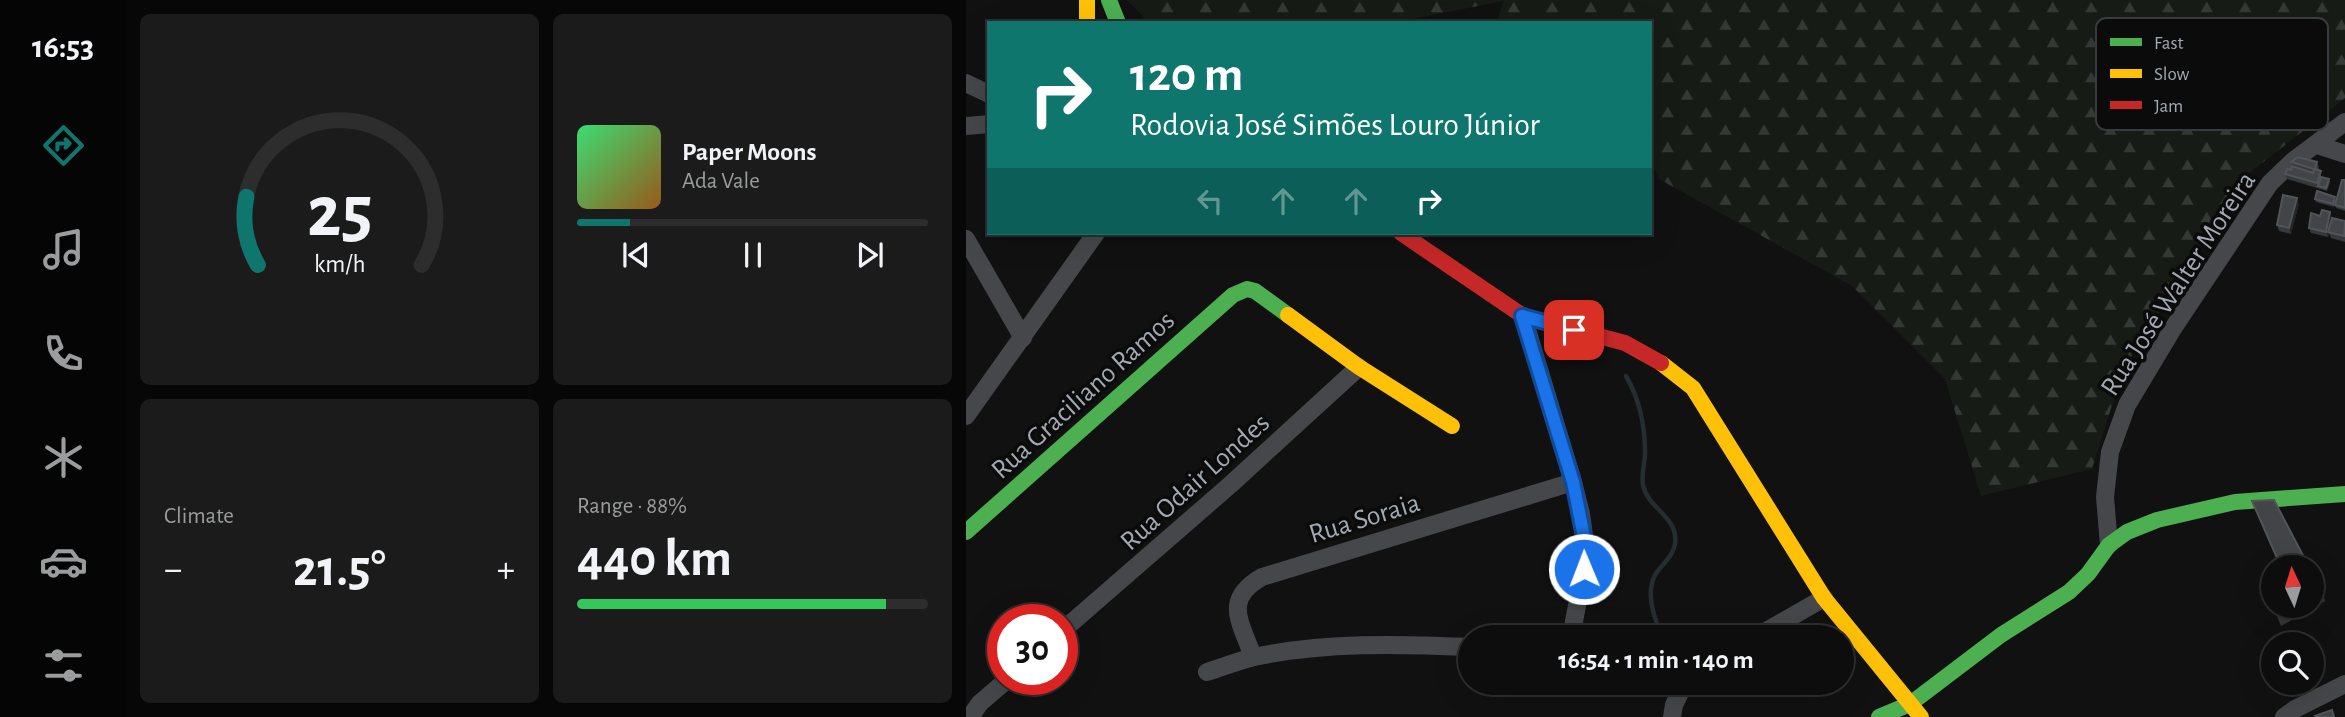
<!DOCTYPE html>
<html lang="en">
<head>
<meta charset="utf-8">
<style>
  :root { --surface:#0d0d0d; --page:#1b1b1b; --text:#f1f3f6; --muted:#9a9c9d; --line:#2d2d2e; --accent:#0f766e }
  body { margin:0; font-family:"Alegreya Sans",sans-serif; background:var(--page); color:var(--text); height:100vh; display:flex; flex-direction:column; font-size:26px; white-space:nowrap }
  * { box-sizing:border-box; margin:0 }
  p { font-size:23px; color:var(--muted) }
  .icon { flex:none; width:38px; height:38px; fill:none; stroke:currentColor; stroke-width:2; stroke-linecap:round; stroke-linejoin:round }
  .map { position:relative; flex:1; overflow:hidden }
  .drawer { display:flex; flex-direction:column; gap:14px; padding:14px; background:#070707; width:840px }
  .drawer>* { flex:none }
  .top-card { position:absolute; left:21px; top:21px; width:665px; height:214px; border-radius:0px; box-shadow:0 7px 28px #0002,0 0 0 2px var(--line); background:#0f766e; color:#fff; overflow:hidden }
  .needle { width:46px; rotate:356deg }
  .tools { position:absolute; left:1295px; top:555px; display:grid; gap:14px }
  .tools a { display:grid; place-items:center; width:63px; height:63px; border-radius:50%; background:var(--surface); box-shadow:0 7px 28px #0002,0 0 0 2px var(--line); font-size:35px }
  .speed { position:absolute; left:21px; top:604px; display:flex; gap:14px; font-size:35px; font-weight:700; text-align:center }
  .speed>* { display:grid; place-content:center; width:91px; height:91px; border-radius:50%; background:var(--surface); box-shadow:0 7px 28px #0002,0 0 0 2px var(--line); line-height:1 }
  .speed .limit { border:10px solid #d22; background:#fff; color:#111 }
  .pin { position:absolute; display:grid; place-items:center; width:60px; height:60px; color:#fff; margin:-30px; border-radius:14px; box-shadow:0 4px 10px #0006 }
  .me { position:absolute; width:77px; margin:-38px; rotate:359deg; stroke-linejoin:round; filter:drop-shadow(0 0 5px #0008) }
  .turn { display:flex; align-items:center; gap:24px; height:147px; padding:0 28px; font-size:32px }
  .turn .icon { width:91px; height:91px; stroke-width:2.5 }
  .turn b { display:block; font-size:49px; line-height:60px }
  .lanes { display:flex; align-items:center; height:66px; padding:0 28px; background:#0003; justify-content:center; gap:35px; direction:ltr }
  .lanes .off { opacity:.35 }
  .big { font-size:52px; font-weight:600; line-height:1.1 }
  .drawer .widget { flex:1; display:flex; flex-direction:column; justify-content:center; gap:10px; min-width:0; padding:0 24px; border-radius:10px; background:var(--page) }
  .drawer .dial { align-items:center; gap:0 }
  .dial svg { height:182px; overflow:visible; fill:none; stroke:var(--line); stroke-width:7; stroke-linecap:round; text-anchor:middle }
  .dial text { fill:var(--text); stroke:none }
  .song { display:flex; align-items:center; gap:21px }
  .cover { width:84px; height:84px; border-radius:10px; background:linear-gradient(135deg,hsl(140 70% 55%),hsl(30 70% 35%)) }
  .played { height:7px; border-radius:4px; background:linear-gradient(90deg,var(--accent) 15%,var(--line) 15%) }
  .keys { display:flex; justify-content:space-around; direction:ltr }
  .heat { display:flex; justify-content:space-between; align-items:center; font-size:38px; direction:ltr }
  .charge { height:10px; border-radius:5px; background:linear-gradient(90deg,#34c759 88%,var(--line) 0) }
  .drawer .tiles { flex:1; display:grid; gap:14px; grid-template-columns:repeat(2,1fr) }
  .trip { position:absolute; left:492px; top:625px; width:396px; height:70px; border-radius:35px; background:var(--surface); box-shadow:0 7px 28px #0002,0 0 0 2px var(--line); font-weight:600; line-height:70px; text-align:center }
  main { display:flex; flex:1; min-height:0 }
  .tab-bar { display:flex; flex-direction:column; width:126px; justify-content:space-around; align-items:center; background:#050505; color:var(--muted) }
  .tab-bar .icon { width:49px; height:49px }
  .tab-bar .selected { color:var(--accent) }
  .tab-bar b { font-size:32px; color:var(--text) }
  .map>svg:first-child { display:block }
  .forest { fill:url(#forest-firs) }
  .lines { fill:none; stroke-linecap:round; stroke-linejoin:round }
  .stream { stroke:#262d31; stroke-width:4.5 }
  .street { stroke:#45474a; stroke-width:18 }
  .fast { stroke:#4caf50; stroke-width:16 }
  .slow { stroke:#ffc107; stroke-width:16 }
  .jam { stroke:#c62828; stroke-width:16 }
  .wall { fill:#36383a }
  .shaded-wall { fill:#222324 }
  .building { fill:#424447; stroke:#515458; stroke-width:2 }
  .route-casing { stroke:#114b97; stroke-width:18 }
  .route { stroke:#1a73e8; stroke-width:12 }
  .labels { text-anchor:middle; stroke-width:7; stroke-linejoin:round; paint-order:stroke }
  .street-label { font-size:28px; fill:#a2a9b2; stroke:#0b0b0c }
  .key { fill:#0b0b0c; stroke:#383a3e; stroke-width:2 }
  .key-label { font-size:19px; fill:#a2a9b2 }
</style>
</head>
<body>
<main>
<nav class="tab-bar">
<b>16:53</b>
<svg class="icon selected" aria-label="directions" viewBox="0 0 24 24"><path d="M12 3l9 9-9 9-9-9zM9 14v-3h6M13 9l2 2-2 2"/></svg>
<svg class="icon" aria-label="music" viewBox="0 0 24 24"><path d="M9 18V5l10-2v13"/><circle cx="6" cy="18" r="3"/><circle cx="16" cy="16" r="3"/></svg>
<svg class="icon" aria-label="phone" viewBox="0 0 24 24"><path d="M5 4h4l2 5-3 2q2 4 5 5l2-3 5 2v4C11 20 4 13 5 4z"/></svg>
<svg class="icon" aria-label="climate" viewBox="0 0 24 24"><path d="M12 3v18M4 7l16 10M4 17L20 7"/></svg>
<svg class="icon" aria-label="car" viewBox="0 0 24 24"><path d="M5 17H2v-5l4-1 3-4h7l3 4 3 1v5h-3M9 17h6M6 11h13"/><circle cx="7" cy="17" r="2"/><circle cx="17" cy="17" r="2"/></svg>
<svg class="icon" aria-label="filters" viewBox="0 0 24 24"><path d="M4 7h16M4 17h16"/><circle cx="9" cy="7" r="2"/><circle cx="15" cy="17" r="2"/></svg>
</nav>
<section class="drawer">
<div class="tiles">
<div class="widget dial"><svg viewBox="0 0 100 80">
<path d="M14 69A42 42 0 1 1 86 69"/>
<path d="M14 69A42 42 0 0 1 9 39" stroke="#0f766e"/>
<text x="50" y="56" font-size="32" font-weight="700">25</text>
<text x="50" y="72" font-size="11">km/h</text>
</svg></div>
<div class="widget">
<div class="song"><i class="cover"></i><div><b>Paper Moons</b><p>Ada Vale</p></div></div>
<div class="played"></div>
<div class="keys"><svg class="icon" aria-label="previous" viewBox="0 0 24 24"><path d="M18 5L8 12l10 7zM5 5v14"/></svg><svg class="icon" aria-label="pause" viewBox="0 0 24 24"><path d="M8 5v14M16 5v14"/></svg><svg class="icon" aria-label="next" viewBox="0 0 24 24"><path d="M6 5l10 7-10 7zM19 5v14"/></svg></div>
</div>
<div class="widget"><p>Climate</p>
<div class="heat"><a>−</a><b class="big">21.5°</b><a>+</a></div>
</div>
<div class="widget"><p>Range · 88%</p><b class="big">440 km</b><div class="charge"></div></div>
</div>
</section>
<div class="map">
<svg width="1379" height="717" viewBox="0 0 1379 717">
  <defs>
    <pattern id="forest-firs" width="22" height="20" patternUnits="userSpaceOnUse" patternTransform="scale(1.75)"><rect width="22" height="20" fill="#161b16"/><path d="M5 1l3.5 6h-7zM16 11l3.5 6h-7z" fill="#353936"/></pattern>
  </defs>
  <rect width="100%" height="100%" fill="#111"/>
  <path class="forest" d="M161,0h1218v98l-97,76 -125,196 -31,99 -111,27 -36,-117 -93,-93 -193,-107 -9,-20v-136h-153l6,-22 -111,22h-243z"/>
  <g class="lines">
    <path class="stream" d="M660,376c14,24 19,50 19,77 0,10 -4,22 -2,32 5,24 36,32 32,59 -2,13 -14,21 -20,31 -10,20 -1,44 8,62"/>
    <g class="street">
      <path d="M0,83l23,11"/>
      <path d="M0,126l23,-2"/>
      <path d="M1351,145l28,9"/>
      <path d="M0,239l57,99"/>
      <path d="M557,316l50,166 8,32 4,28 -1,27 -13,68"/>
      <path d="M0,416l130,-183"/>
      <path d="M1143,545l-4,-48 5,-45 17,-47 45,-75 98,-147 23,-22 52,-39"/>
      <path d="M96,631l168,-146 129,-118"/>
      <path d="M790,637l68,-39"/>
      <path d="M287,657c-12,-35 -31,-57 9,-80l311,-95"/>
      <path d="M241,672c16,-5 31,-11 47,-15 70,-15 145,-13 216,-10"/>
      <path d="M4,717l10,-14 28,-24"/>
      <path d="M706,717l2,-12 11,-23"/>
      <path d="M1318,717l11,-8 50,-25"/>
    </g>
    <g class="fast">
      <path d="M143,0l9,23"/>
      <path d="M0,532l267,-237 14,-6 8,2 33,24"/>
      <path d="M913,717l31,-13 91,-69 68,-43 19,-18 21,-29 18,-13 30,-12 78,-18 110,-8"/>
    </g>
    <g class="slow">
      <path d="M121,0v23"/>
      <path d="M322,315l71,52 93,59"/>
      <path d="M695,363l32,25 131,210 97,119"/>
    </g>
    <path class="jam" d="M435,233l122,83 102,27 36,20"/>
  </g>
  <g class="wall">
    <path d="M1325,162h26l2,6v2l3,8 7,1 1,3 -3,9 -40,-12 -2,-5 6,-4 1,-4z"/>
    <path d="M1379,180v31l-9,-3 -1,-3 -1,2 -18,-5 -1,-3h21z"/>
    <path d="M1333,204l-8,30 -12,-3 -2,-6z"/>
    <path d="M1364,212l2,7 13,2v21l-14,-4 -2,-5 -1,4 -17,-4 -2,-5 11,-12z"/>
    <path d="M1346,572l9,17 4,12 -44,25 -14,-35 6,15h39z"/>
  </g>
  <g class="shaded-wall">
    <path d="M1331,198l2,6 -8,30 -2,-6z"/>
    <path d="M1364,212l2,6 -4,19 -2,-5z"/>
  </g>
  <g class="building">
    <path d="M1332,157l19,5 -2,7 6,2 -4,12 -32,-9 2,-5 4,1 1,-4 21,7 1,-4 -23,-7z"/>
    <path d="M1355,177l8,2 -3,9 -8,-2z"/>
    <path d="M1376,180h3v28l-10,-3z"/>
    <path d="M1351,191l18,6 -2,7 -18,-5z"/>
    <path d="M1317,195l14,3 -8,30 -12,-3z"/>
    <path d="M1356,210l8,2 -4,20 -17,-4 2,-15 9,3z"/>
    <path d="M1366,218l13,3 -1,15 -16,-4z"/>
    <path d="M1308,500l35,67h-28l-29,-66z"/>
    <path d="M1346,572l9,17 -9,6z"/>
    <path d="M1307,587v19l-6,-15z"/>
    <path d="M1307,606h20l-16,8z"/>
    <path d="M1366,710l2,7h-18l-1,-1z"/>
  </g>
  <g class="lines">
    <g class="route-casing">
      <path id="route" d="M608,330l-52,-14 51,166 12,60 -1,27"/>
    </g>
    <use href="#route" class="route"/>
  </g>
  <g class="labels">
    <g class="street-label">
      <text transform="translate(1211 283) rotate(-57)" y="10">Rua José Walter Moreira</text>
      <text transform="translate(116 394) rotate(-42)" y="10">Rua Graciliano Ramos</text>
      <text transform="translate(228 481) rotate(-42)" y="10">Rua Odair Londes</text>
      <text transform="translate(398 517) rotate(-17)" y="10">Rua Soraia</text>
    </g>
  </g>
  <rect x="1130" y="18" width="232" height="112" rx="10" class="key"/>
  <rect x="1144" y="38" width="32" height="8" fill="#4caf50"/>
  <rect x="1144" y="69" width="32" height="9" fill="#ffc107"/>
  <rect x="1144" y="101" width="32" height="8" fill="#c62828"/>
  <g class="key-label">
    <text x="1188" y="49">Fast</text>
    <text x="1188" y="80">Slow</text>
    <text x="1188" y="112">Jam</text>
  </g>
</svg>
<div class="tools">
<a><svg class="needle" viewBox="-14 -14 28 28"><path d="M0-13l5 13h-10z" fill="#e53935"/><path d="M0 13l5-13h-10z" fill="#9a9c9d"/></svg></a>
<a><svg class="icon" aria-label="search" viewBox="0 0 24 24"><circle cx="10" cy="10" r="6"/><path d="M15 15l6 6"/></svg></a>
</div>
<div class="speed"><div class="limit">30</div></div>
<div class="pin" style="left:608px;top:330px;background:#d93025"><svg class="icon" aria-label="arrive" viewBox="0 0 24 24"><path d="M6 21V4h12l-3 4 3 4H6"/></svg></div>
<svg class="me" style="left:618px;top:569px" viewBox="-20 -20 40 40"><circle r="17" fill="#1a73e8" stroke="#fff" stroke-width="3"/><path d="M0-11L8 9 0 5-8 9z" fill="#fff"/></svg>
<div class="trip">16:54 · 1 min · 140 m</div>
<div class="top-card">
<div class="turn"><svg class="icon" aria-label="right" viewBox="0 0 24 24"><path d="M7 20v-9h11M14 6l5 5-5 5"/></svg><div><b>120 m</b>Rodovia José Simões Louro Júnior</div></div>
<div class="lanes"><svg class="icon off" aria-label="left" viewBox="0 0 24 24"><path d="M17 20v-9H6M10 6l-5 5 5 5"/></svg><svg class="icon off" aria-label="ahead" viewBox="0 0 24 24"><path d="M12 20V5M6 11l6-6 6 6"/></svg><svg class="icon off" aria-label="ahead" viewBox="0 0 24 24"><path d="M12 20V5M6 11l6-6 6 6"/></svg><svg class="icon" aria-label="right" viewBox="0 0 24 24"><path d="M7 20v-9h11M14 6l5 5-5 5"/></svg></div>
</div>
</div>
</main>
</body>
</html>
